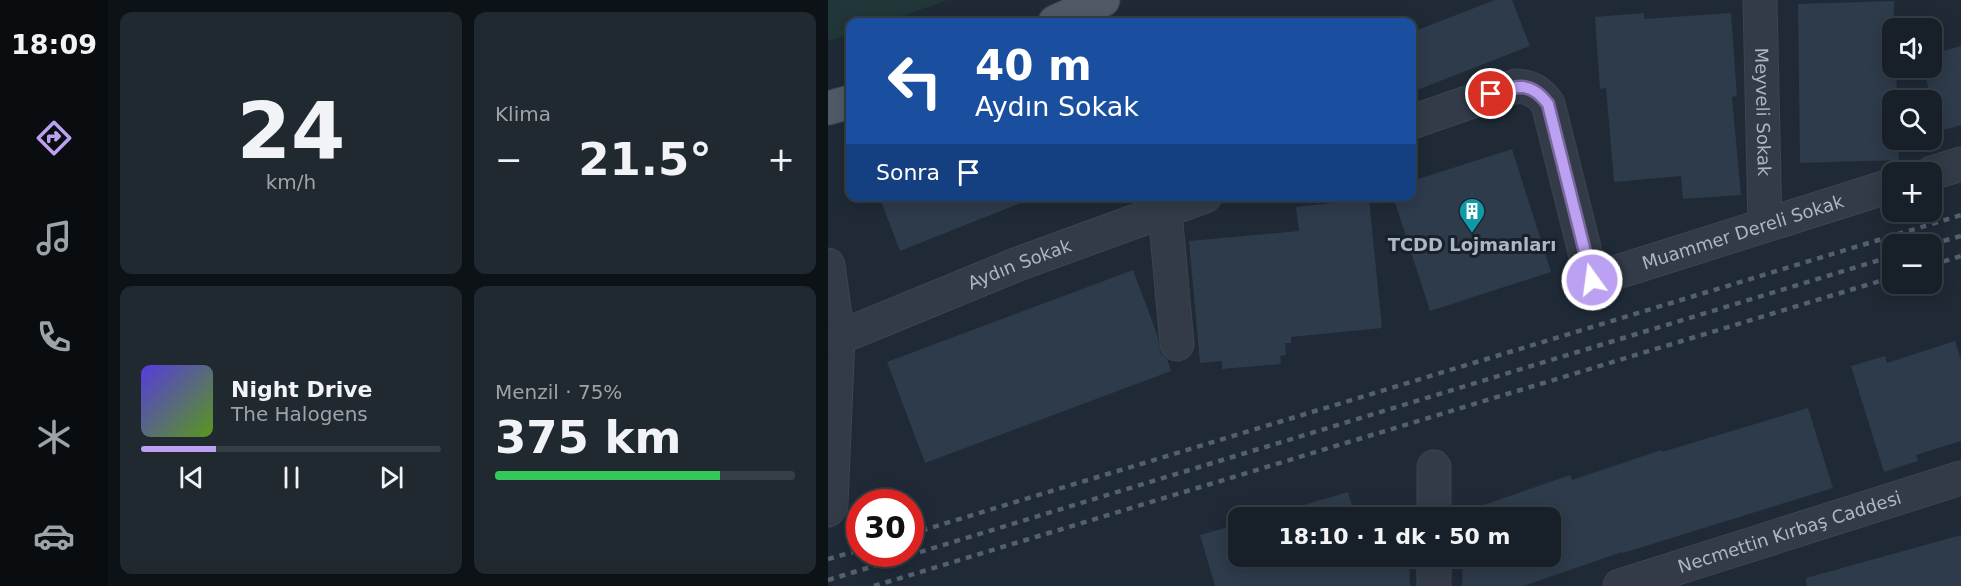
<!DOCTYPE html>
<html lang="tr">
<head>
<meta charset="utf-8">
<style>
  :root { --surface:#172028; --page:#202830; --text:#f1f3f6; --muted:#9ea3a8; --line:#363e45; --accent:#bca0f2 }
  body { margin:0; font-family:"DejaVu Sans",sans-serif; background:var(--page); color:var(--text); height:100vh; display:flex; flex-direction:column; font-size:22px; white-space:nowrap }
  * { box-sizing:border-box; margin:0 }
  p { font-size:20px; color:var(--muted) }
  .icon { flex:none; width:33px; height:33px; fill:none; stroke:currentColor; stroke-width:2; stroke-linecap:round; stroke-linejoin:round }
  .map { position:relative; flex:1; overflow:hidden }
  .drawer { display:flex; flex-direction:column; gap:12px; padding:12px; background:#0d1216; width:720px }
  .drawer>* { flex:none }
  .top-card { position:absolute; left:18px; top:18px; width:570px; height:183px; border-radius:12px; box-shadow:0 3px 15px #0003,0 0 0 2px var(--line); background:#1a4fa0; color:#fff; overflow:hidden }
  .controls { position:absolute; left:1054px; top:18px; display:grid; gap:12px }
  .controls a { display:grid; place-items:center; width:60px; height:60px; border-radius:12px; background:var(--surface); box-shadow:0 3px 15px #0003,0 0 0 2px var(--line); font-size:30px }
  .speed { position:absolute; left:18px; top:489px; display:flex; gap:12px; font-size:30px; font-weight:700; text-align:center }
  .speed>* { display:grid; place-content:center; width:78px; height:78px; border-radius:50%; background:var(--surface); box-shadow:0 3px 15px #0003,0 0 0 2px var(--line); line-height:1 }
  .speed .limit { border:9px solid #d22; background:#fff; color:#111 }
  .pin { position:absolute; display:grid; place-items:center; width:51px; height:51px; color:#fff; margin:-26px; border:3px solid #fff; border-radius:50%; box-shadow:0 2px 6px #0007 }
  .me { position:absolute; width:66px; margin:-33px; rotate:346deg; stroke-linejoin:round; filter:drop-shadow(0 0 4px #0008) }
  .turn { display:flex; align-items:center; gap:21px; height:126px; padding:0 30px; font-size:27px }
  .turn .icon { width:78px; height:78px; stroke-width:2.5 }
  .turn b { display:block; font-size:42px; line-height:51px }
  .then { display:flex; align-items:center; height:57px; padding:0 30px; background:#0003; gap:12px; font-size:22px }
  .big { font-size:45px; font-weight:700; line-height:1.1 }
  .drawer .tile { flex:1; display:flex; flex-direction:column; justify-content:center; gap:9px; min-width:0; padding:0 21px; border-radius:12px; background:var(--page) }
  .drawer .dial { align-items:center; gap:0 }
  .dial b { font-size:78px; line-height:1 }
  .song { display:flex; align-items:center; gap:18px }
  .cover { width:72px; height:72px; border-radius:9px; background:linear-gradient(135deg,hsl(250 70% 55%),hsl(90 70% 35%)) }
  .played { height:6px; border-radius:3px; background:linear-gradient(90deg,var(--accent) 25%,var(--line) 25%) }
  .keys { display:flex; justify-content:space-around; direction:ltr }
  .heat { display:flex; justify-content:space-between; align-items:center; font-size:33px; direction:ltr }
  .charge { height:9px; border-radius:4px; background:linear-gradient(90deg,#34c759 75%,var(--line) 0) }
  .drawer .tiles { flex:1; display:grid; gap:12px; grid-template-columns:repeat(2,1fr) }
  .trip { position:absolute; left:400px; top:507px; width:333px; height:60px; border-radius:12px; background:var(--surface); box-shadow:0 3px 15px #0003,0 0 0 2px var(--line); font-weight:700; line-height:60px; text-align:center }
  main { display:flex; flex:1; min-height:0 }
  .dock { display:flex; flex-direction:column; width:108px; justify-content:space-around; align-items:center; background:#090d10; color:var(--muted) }
  .dock .icon { width:42px; height:42px }
  .dock .on { color:var(--accent) }
  .dock b { font-size:27px; color:var(--text) }
  .map>svg:first-child { display:block }
  .green { fill:#213638 }
  .building { fill:#2e3b4b }
  .lines { fill:none; stroke-linecap:round; stroke-linejoin:round }
  .minor-casing { stroke:#3c4450; stroke-width:35 }
  .major-casing { stroke:#3c4450; stroke-width:35 }
  .minor { stroke:#323b47; stroke-width:33 }
  .major { stroke:#505a67; stroke-width:33 }
  .rail { stroke:#54606e; stroke-width:4.5; stroke-dasharray:6 6; stroke-linecap:butt }
  .route-casing { stroke:#7a689d; stroke-width:15 }
  .route { stroke:#bca0f2; stroke-width:10 }
  .labels { text-anchor:middle; stroke-width:6; stroke-linejoin:round; paint-order:stroke }
  .street-label { font-size:18px; fill:#acb6c4; stroke:#18212b }
  .poi-label { font-size:18px; font-weight:bold; fill:#acb6c4; stroke:#18212b }
</style>
</head>
<body>
<main>
<nav class="dock">
<b>18:09</b>
<svg class="icon on" aria-label="directions" viewBox="0 0 24 24"><path d="M12 3l9 9-9 9-9-9zM9 14v-3h6M13 9l2 2-2 2"/></svg>
<svg class="icon" aria-label="music" viewBox="0 0 24 24"><path d="M9 18V5l10-2v13"/><circle cx="6" cy="18" r="3"/><circle cx="16" cy="16" r="3"/></svg>
<svg class="icon" aria-label="phone" viewBox="0 0 24 24"><path d="M5 4h4l2 5-3 2q2 4 5 5l2-3 5 2v4C11 20 4 13 5 4z"/></svg>
<svg class="icon" aria-label="climate" viewBox="0 0 24 24"><path d="M12 3v18M4 7l16 10M4 17L20 7"/></svg>
<svg class="icon" aria-label="car" viewBox="0 0 24 24"><path d="M5 17H2v-5l4-1 3-4h7l3 4 3 1v5h-3M9 17h6M6 11h13"/><circle cx="7" cy="17" r="2"/><circle cx="17" cy="17" r="2"/></svg>
</nav>
<section class="drawer">
<div class="tiles">
<div class="tile dial"><b>24</b><p>km/h</p></div>
<div class="tile"><p>Klima</p>
<div class="heat"><a>−</a><b class="big">21.5°</b><a>+</a></div>
</div>
<div class="tile">
<div class="song"><i class="cover"></i><div><b>Night Drive</b><p>The Halogens</p></div></div>
<div class="played"></div>
<div class="keys"><svg class="icon" aria-label="previous" viewBox="0 0 24 24"><path d="M18 5L8 12l10 7zM5 5v14"/></svg><svg class="icon" aria-label="pause" viewBox="0 0 24 24"><path d="M8 5v14M16 5v14"/></svg><svg class="icon" aria-label="next" viewBox="0 0 24 24"><path d="M6 5l10 7-10 7zM19 5v14"/></svg></div>
</div>
<div class="tile"><p>Menzil · 75%</p><b class="big">375 km</b><div class="charge"></div></div>
</div>
</section>
<div class="map">
<svg width="1133" height="586" viewBox="0 0 1133 586">
  <rect width="100%" height="100%" fill="#1f2a36"/>
  <path class="green" d="M0,0h120l-63,22h-35v12l-22,7z"/>
  <g class="building">
    <path d="M667,0h17l18,46 -118,46v-60z"/>
    <path d="M1066,1l-1,67h3l1,32h-4v40h5l1,20 -99,3 -2,-159z"/>
    <path d="M816,13v6l87,-6 6,83 -5,1 9,98 -58,4 -2,-23 -67,6 -8,-94 -6,1 -5,-72z"/>
    <path d="M1133,46v79l-21,6 -17,-63h9v-14z"/>
    <path d="M684,149l39,123 -121,39 -37,-115h19v-15z"/>
    <path d="M51,196h154v2l-133,53z"/>
    <path d="M541,199l13,129 -91,9v6h-6l1,12 -6,1 1,8 -59,5v-8l-22,2 -11,-122 110,-10 -3,-24z"/>
    <path d="M305,270l24,64 4,20 6,5 4,12 -246,92 -38,-101z"/>
    <path d="M1127,341l6,19v81l-45,14 2,6 -34,11 -33,-106 34,-10 2,7z"/>
    <path d="M980,408l25,80 -210,65 -1,-1 -99,34h-61l1,-30h88v-38h-87v-6l106,-37 2,5 89,-30 1,2z"/>
    <path d="M520,492l5,17 53,-3v12h-146z"/>
    <path d="M411,524v32h170l1,30h-195l-15,-51z"/>
    <path d="M1133,535v51h-154l-1,-8z"/>
  </g>
  <g class="lines">
    <g class="minor-casing">
      <g id="minor">
        <path id="s1" d="M932,0l5,225"/>
        <path id="s2" d="M584,122l104,-36c16,1 23,6 32,18l44,176 301,-95"/>
        <path d="M1104,173l29,-9"/>
        <path d="M337,212l12,132"/>
        <path d="M0,265l10,73 -7,167 -3,5"/>
        <path id="s3" d="M10,338l180,-74 187,-68"/>
        <path d="M606,518v-51"/>
        <path d="M606,586v-30"/>
        <path id="s4" d="M792,586l341,-108"/>
      </g>
    </g>
    <g class="major-casing">
      <g id="major">
        <path d="M227,22l48,-22"/>
        <path d="M0,108l22,-6"/>
      </g>
    </g>
    <use href="#minor" class="minor"/>
    <use href="#major" class="major"/>
    <g class="rail">
      <path d="M1104,244l29,-8"/>
      <path d="M1104,265l29,-9"/>
      <path d="M82,534l1051,-319"/>
      <path d="M0,559l32,-9"/>
      <path d="M0,580l1065,-324"/>
      <path d="M46,586l1019,-309"/>
    </g>
  </g>
  <g class="lines">
    <g class="route-casing">
      <path id="route" d="M663,94c25,-8 39,-14 57,10l44,176"/>
    </g>
    <use href="#route" class="route"/>
  </g>
  <defs>
    <g id="building-pin" transform="scale(1.35)"><path d="M0 17L-7.5 6A9.5 9.5 0 1 1 7.5 6Z" fill="#0f9aa8" stroke="#18212b"/><path d="M-4-6H4V6H1V3H-1V6H-4ZM-2.5-4.3h1.7v1.8h-1.7ZM.8-4.3h1.7v1.8H.8ZM-2.5-1h1.7V.8h-1.7ZM.8-1h1.7V.8H.8Z" fill="#fff"/></g>
  </defs>
  <g fill-rule="evenodd">
    <use href="#building-pin" x="644" y="211"/>
  </g>
  <g class="labels">
    <g class="street-label">
      <text dy="6" stroke="none"><textPath href="#s1" startOffset="112">Meyveli Sokak</textPath></text>
      <text dy="6" stroke="none"><textPath href="#s2" startOffset="488">Muammer Dereli Sokak</textPath></text>
      <text dy="6" stroke="none"><textPath href="#s3" startOffset="196">Aydın Sokak</textPath></text>
      <text dy="6" stroke="none"><textPath href="#s4" startOffset="178">Necmettin Kırbaş Caddesi</textPath></text>
    </g>
    <g class="poi-label">
      <text x="644" y="251">TCDD Lojmanları</text>
    </g>
  </g>
</svg>
<div class="controls">
<a><svg class="icon" aria-label="sound" viewBox="0 0 24 24"><path d="M4 9h4l5-4v14l-5-4H4zM17 9q2 3 0 6"/></svg></a>
<a><svg class="icon" aria-label="search" viewBox="0 0 24 24"><circle cx="10" cy="10" r="6"/><path d="M15 15l6 6"/></svg></a>
<a>+</a>
<a>−</a>
</div>
<div class="speed"><div class="limit">30</div></div>
<div class="pin" style="left:663px;top:94px;background:#d93025"><svg class="icon" aria-label="arrive" viewBox="0 0 24 24"><path d="M6 21V4h12l-3 4 3 4H6"/></svg></div>
<svg class="me" style="left:764px;top:280px" viewBox="-20 -20 40 40"><circle r="17" fill="#bca0f2" stroke="#fff" stroke-width="3"/><path d="M0-11L8 9 0 5-8 9z" fill="#fff"/></svg>
<div class="trip">18:10 · 1 dk · 50 m</div>
<div class="top-card">
<div class="turn"><svg class="icon" aria-label="left" viewBox="0 0 24 24"><path d="M17 20v-9H6M10 6l-5 5 5 5"/></svg><div><b>40 m</b>Aydın Sokak</div></div>
<div class="then">Sonra<svg class="icon" aria-label="arrive" viewBox="0 0 24 24"><path d="M6 21V4h12l-3 4 3 4H6"/></svg></div>
</div>
</div>
</main>
</body>
</html>
